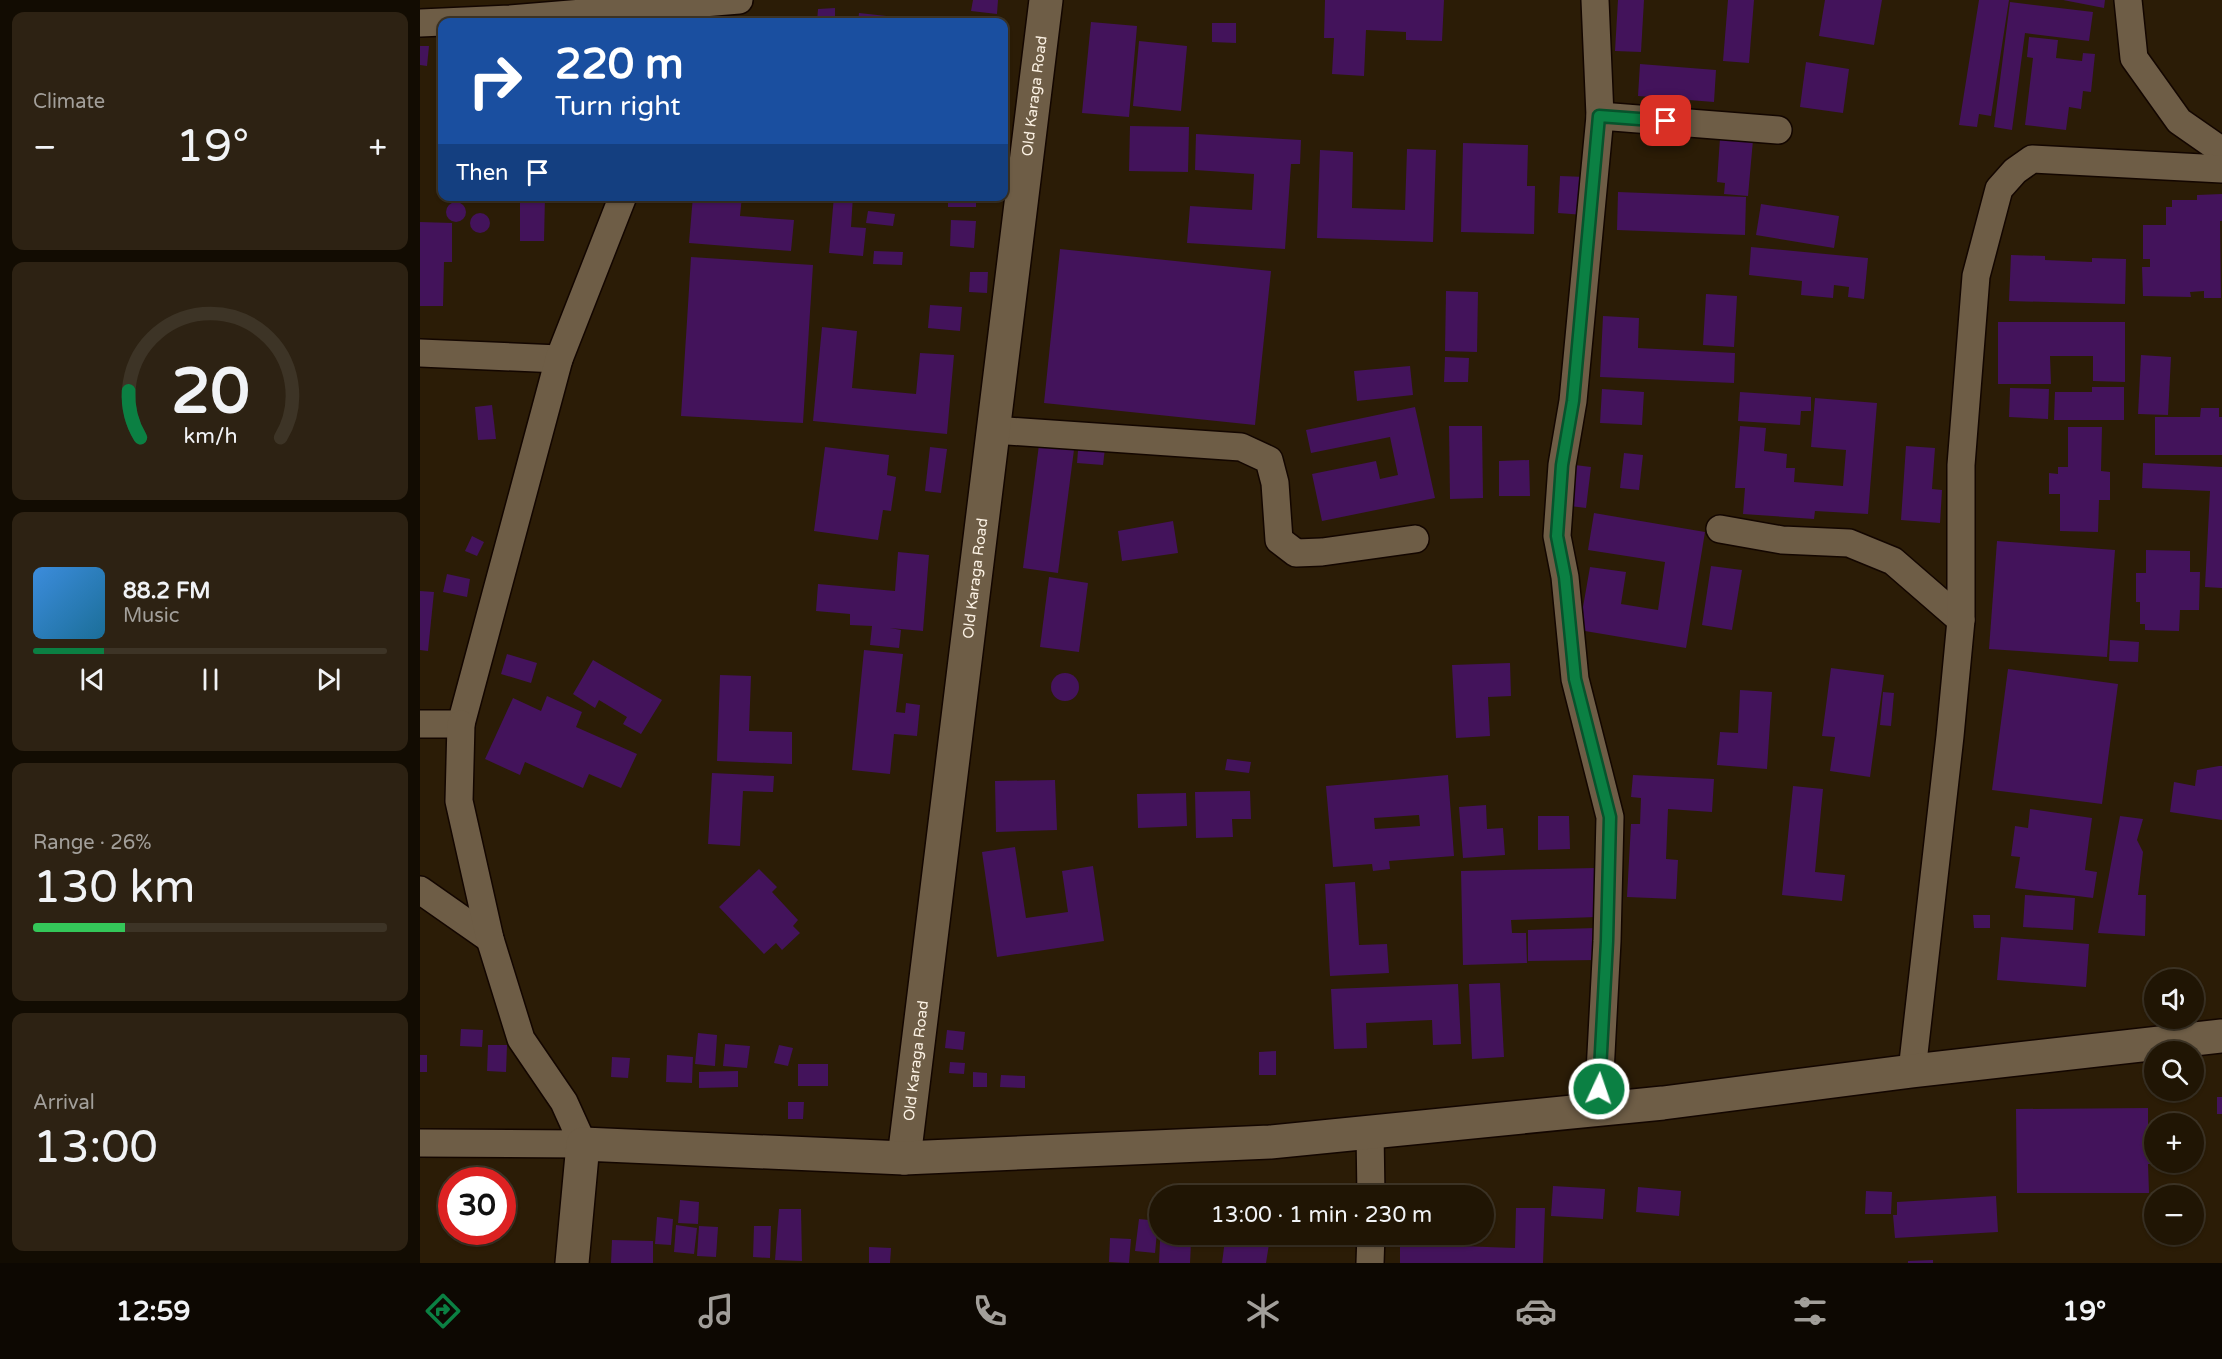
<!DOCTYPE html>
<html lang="en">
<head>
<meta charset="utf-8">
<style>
  :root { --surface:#201504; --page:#2d2213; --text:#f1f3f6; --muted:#a29f9a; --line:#3d3426; --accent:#0b8043 }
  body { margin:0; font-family:"Varela Round",sans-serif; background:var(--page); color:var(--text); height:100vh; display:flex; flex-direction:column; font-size:22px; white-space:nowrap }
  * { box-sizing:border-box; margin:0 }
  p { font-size:20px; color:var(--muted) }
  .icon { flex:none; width:33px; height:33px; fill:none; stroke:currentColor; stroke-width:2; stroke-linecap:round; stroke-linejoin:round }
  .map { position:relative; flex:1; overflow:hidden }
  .sheet { display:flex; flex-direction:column; gap:12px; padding:12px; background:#120c02; width:420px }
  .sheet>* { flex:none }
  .guide { position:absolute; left:18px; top:18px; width:570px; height:183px; border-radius:12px; box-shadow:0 2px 4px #0004,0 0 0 2px var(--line); background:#1a4fa0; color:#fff; overflow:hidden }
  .tools { position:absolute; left:1724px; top:969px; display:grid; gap:12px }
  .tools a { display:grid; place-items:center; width:60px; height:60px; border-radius:50%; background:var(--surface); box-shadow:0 2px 4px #0004,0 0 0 2px var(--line); font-size:30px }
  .speed { position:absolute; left:18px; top:1167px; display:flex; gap:12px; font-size:30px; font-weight:700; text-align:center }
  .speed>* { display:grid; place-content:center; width:78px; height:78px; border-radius:50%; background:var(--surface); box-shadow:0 2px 4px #0004,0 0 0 2px var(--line); line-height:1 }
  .speed .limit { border:9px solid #d22; background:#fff; color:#111 }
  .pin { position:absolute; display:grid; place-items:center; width:51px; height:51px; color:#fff; margin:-26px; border-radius:12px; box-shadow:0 3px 9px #0006 }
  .me { position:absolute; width:66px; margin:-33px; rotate:3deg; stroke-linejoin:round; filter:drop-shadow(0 0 4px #0008) }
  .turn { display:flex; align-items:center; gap:21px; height:126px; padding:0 18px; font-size:27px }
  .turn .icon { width:78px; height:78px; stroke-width:2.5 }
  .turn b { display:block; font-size:42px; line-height:51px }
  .then { display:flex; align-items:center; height:57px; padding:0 18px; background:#0003; gap:12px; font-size:22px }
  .big { font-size:45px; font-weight:600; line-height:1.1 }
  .sheet .card { flex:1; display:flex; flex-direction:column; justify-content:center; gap:9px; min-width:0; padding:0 21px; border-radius:12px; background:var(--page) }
  .sheet .dial { align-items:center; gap:0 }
  .dial svg { height:156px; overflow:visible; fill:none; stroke:var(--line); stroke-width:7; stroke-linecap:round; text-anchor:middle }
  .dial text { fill:var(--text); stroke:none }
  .song { display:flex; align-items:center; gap:18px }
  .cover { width:72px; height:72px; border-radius:9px; background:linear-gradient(135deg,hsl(210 70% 55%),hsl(200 70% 35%)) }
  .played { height:6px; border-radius:3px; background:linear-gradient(90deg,var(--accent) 20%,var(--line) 20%) }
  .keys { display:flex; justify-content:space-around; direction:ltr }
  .heat { display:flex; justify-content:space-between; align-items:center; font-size:33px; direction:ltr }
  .charge { height:9px; border-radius:4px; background:linear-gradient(90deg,#34c759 26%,var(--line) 0) }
  .trip { position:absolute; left:729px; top:1185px; width:345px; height:60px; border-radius:30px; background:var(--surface); box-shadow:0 2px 4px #0004,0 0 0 2px var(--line); font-weight:600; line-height:60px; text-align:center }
  .tabs { display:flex; height:96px; justify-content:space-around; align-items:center; background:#0d0802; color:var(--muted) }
  .tabs .icon { width:42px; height:42px }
  .tabs .on { color:var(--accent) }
  .tabs b { font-size:27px; color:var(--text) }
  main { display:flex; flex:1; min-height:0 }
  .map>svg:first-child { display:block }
  .building { fill:#43135b; fill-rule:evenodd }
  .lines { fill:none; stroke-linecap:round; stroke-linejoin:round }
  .street-casing { stroke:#130600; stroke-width:30 }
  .secondary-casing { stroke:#130600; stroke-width:36 }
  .street { stroke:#6e5d46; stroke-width:27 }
  .secondary { stroke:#6e5d46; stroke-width:33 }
  .route-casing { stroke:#07532c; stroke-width:15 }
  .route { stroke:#0b8043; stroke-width:10 }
  .labels { text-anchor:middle; stroke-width:6; stroke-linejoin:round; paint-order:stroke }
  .street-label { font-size:15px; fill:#fcf2e4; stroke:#0e0802 }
</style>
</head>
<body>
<main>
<section class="sheet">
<div class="card"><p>Climate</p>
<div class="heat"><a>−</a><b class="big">19°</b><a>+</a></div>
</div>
<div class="card dial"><svg viewBox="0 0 100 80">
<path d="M14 69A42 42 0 1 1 86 69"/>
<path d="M14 69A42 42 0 0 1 8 45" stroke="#0b8043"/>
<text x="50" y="56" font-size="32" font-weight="700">20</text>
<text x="50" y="72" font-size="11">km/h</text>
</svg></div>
<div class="card">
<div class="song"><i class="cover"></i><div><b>88.2 FM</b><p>Music</p></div></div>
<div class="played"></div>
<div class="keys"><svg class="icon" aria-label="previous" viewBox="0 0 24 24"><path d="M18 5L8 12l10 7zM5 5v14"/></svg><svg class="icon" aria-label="pause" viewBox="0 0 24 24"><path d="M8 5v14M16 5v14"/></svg><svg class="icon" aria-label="next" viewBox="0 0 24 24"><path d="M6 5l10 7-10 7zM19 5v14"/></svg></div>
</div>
<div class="card"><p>Range · 26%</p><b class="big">130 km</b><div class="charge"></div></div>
<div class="card"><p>Arrival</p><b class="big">13:00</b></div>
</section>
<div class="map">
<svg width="1802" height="1263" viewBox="0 0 1802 1263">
  <rect width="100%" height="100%" fill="#2b1c06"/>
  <g class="building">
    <path d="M553,0h25l-1,14 -26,-3z"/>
    <path d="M905,0h119l-2,41 -36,-1v-8l-40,-2 -2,46 -32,-2 2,-36h-10z"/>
    <path d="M1198,0h26l-3,52 -26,-1z"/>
    <path d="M1308,0h26l-5,63 -26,-2z"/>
    <path d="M1405,0h57l-8,45 -55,-9z"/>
    <path d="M1559,0h30l-18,116 -12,-2 -2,13 -18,-2z"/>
    <path d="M1643,0h42l-1,8z"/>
    <path d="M1590,2l83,10 -4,29 -64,-8 -13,97 -18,-3z"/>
    <path d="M415,8v14h-18l1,-13z"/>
    <path d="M439,13l64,7v2h-65z"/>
    <path d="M671,22l46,4 -8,91 -47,-4z"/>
    <path d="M792,23h24v20l-24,-1z"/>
    <path d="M1609,37l29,3 -2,18 26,3 1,-8 12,1 -4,38 -8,-1 -2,18 -12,-2 -3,23 -41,-5 8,-67 -6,-1z"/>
    <path d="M719,41l48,5 -6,65 -48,-5z"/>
    <path d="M0,46h9l-2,20 -7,-1z"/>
    <path d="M1386,62l43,7 -6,44 -43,-6z"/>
    <path d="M1220,64l76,6 -2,32 -76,-6z"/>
    <path d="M710,126l59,1 -1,45 -59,-1z"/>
    <path d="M776,134l105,6 -1,24h-9l-6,85 -98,-6 3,-37 62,4 2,-36 -59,-4z"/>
    <path d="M1300,138l33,2 -5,56 -24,-2 1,-11 -8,-1z"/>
    <path d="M1043,143l65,2 -1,41h8l-1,48 -73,-2z"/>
    <path d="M987,149l29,1 -3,92 -116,-4 3,-88 33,2 -1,56 53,2z"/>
    <path d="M1140,176l26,1 -2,38 -26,-2z"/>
    <path d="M1198,192l128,5 -1,38 -128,-5z"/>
    <path d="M1802,194v27h-2l1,77h-17v-7l-14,1 1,5 -48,-1 -1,-29h8v-8h-7v-34h23v-18h6v-7h25v-5z"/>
    <path d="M100,196h25l-1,45h-24z"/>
    <path d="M273,196h49l-2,20 54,4 -3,31 -102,-8z"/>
    <path d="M414,196h19l-2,31 15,1 -3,28 -34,-3z"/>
    <rect x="528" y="196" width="28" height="11"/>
    <circle cx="36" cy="212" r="10"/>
    <path d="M1341,204l78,12 -5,32 -78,-13z"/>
    <path d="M448,211l27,3 -2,12 -27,-3z"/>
    <circle cx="60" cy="223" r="10"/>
    <path d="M531,220l25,1 -2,27 -24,-2z"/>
    <path d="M0,222l32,1v39h-8l-1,44h-23z"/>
    <path d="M1331,247l117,11 -4,41 -16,-2 1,-10 -15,-2 -1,13 -32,-3 1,-14 -53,-6z"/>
    <path d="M640,249l211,22 -16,154 -211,-22z"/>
    <path d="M454,251l29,1 -1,13 -29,-1z"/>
    <path d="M1591,255l34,1v4l47,2v-4l34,1 -1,45 -116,-3z"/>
    <path d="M271,257l122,8 -10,158 -122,-7z"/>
    <path d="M550,272h18l-1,21 -18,-1z"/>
    <path d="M1026,291l32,1 -1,60 -32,-1z"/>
    <path d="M1286,294l31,2 -3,51 -31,-2z"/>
    <path d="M510,305l32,2 -2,24 -32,-3z"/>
    <path d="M1183,316l36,2 -1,30 97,5 -1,30 -134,-6z"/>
    <path d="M1578,322h127v60l-32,-1v-25h-43l1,28h-53z"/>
    <path d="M402,327l35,4 -5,57 64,6 4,-41 34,2 -7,79 -134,-13z"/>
    <path d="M1721,355l30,2 -3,58 -30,-1z"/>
    <path d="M1025,357l24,1 -1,24h-24z"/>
    <path d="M990,366l3,29 -56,6 -3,-30z"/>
    <path d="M1672,387h32v33h-70l1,-28h37z"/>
    <path d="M1590,388l39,1 -1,30 -39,-2z"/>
    <path d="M1182,389l42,3 -2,33 -42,-2z"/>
    <path d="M1320,392l71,5v14h-10l-1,14 -62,-4z"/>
    <path d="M1395,398l62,5 -9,111 -53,-3 -1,8 -71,-5 2,-26h-10l5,-62 26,2 -2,23 23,3 -1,14h9l-1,14 49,4 3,-36 -35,-3z"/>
    <path d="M72,405l4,34 -18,1 -3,-33z"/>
    <path d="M995,407l20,91 -113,23 -10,-47 64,-13 4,18 18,-4 -8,-38 -79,16 -5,-23z"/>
    <path d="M1781,408h18v9h3v38h-67v-38h45z"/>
    <path d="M1029,426h33l1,72 -33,1z"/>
    <path d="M1648,427h34l-1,44 9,1v28h-11l-1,32 -38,-1v-37h-11v-21l9,1v-7h10z"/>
    <path d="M620,437l35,5 -17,131 -35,-5z"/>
    <path d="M659,438l27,2 -3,25 -26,-2z"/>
    <path d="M1486,446l29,2 -3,41 10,1 -2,33 -39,-3z"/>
    <path d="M405,447l64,8 -2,20 9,2 -5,34 -8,-1 -5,30 -64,-9z"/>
    <path d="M510,447l17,2 -6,44 -16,-2z"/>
    <path d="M1204,453l19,2 -4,35 -19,-2z"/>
    <path d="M1109,460l1,36h-31v-35z"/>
    <path d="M1723,463l79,4v121l-17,-1 5,-96 -68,-3z"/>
    <path d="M1147,464l24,3 -5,41 -24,-3z"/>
    <path d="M1174,513l111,19 -19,116 -107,-18 11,-63 36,5 -5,32 37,6 7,-48 -77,-12z"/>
    <path d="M753,521l5,32 -56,8 -4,-30z"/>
    <path d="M52,536l12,6 -7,14 -12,-5z"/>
    <path d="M1577,541l118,9 -8,107 -118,-8z"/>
    <path d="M1726,550l44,1v21h10l-1,38h-19l-1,21 -34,-1v-6h-5v-22h-4v-29h10z"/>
    <path d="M478,552l31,3 -6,76 -33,-3 11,2 -2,18 -29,-3 2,-19 -22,-1v-11l-34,-3 2,-27 77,7z"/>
    <path d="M1291,566l31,4 -10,60 -30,-5z"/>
    <path d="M27,574l23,5 -3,18 -24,-5z"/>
    <path d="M629,577l39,6 -9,69 -39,-5z"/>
    <path d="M0,591l14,1 -6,59 -8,-1z"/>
    <path d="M1690,640l29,2 -1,20 -29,-1z"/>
    <path d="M444,650l39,4 -7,58 9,1 1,-10 14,2 -3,31 -23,-2 -4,40 -38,-4z"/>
    <path d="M87,654l30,9 -6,20 -30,-9z"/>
    <path d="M173,660l69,40 -21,34 -18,-10 4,-7 -28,-17 -4,8 -22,-14z"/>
    <path d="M1090,663l1,33 -23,1 2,39 -34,2 -4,-73z"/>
    <path d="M1411,668l53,7 -14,102 -40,-6 5,-34 -13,-1z"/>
    <path d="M1588,669l110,15 -16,120 -110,-14z"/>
    <circle cx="645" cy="687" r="14"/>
    <path d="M300,675l31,1 -2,55 43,1v32l-75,-3z"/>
    <path d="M1320,690l32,2 -5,77 -50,-4 3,-33 18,1z"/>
    <path d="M1463,692l11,1 -3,33 -11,-1z"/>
    <path d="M127,696l35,16 -6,15 61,27 -16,34 -32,-14 -6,14 -58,-26 -5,13 -35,-16 28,-61 28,13z"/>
    <path d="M807,759l24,3 -2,11 -24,-3z"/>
    <path d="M1799,766h3v54l-52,-8 4,-30 21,4 2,-16z"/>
    <path d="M292,773l62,3 -1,16 -30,-1 -3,55 -32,-2z"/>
    <path d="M1028,775l6,81 -65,5 1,8 -17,2 -1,-7 -39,3 -7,-81zM999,815l1,11 -45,3 -1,-11z"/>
    <path d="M1213,775l81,4 -2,33 -44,-3 -2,50 12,1 -2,39 -49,-2 4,-73h9l1,-26 -10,-1z"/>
    <path d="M635,780l2,50 -61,2 -1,-51z"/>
    <path d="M1373,786l30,3 -8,83 30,3 -3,26 -60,-6z"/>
    <path d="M830,791l1,28h-19l1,18 -37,1 -1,-46z"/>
    <path d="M766,793l1,33 -49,2 -1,-34z"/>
    <path d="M1066,805l1,24 16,-1 2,27 -42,3 -4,-51z"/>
    <path d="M1610,809l62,9 -7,52 12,2 -4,26 -78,-10 5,-31 -9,-1 4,-30 13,2z"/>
    <path d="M1118,816h31l1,33 -32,1z"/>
    <path d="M1700,816l23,3 -6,21 6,12 -5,43h8l-1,41 -47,-3z"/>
    <path d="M595,847l11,71 42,-6 -6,-41 31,-5 11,75 -107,16 -15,-105z"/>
    <path d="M1175,868l2,49 -86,3 1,13h14l1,30 -64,2 -2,-94z"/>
    <path d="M339,869l18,18 -5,5 26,28 -5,6 7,7 -18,17 -6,-7 -12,11 -45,-47z"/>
    <path d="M935,882l4,63 28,-1 2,29 -59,3 -5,-92z"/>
    <path d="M1605,895l50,3 -2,32 -50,-3z"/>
    <path d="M1553,915h17v13h-16z"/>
    <path d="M1176,928v32l-68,1v-31z"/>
    <path d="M1581,937l88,7 -3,43 -89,-7z"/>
    <path d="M1080,983l4,74 -32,2 -3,-75z"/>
    <path d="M1038,984l3,60 -28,1 -1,-25 -66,3 1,25 -33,1 -3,-60z"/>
    <path d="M41,1029l22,1 -1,17 -22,-1z"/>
    <path d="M527,1030l18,2 -2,18 -18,-2z"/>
    <path d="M278,1033l19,2 -2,31 -20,-2z"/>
    <path d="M305,1044l25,2 -3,22 -24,-2z"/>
    <path d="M68,1045h19l-1,27 -19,-1z"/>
    <path d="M359,1045l14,3 -5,18 -14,-3z"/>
    <path d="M856,1051v24h-17v-23z"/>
    <rect x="0" y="1055" width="7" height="17"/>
    <path d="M247,1055l26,2 -1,26 -26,-1z"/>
    <path d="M192,1057l18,1 -2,20 -17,-1z"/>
    <path d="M530,1062l15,1 -1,11 -15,-1z"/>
    <rect x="378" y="1064" width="30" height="22"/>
    <path d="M318,1071v16l-39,1v-16z"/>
    <path d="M553,1072l14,1v14h-14z"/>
    <path d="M581,1075l24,1v12l-25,-1z"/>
    <rect x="1797" y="1097" width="5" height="17"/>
    <path d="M368,1102h16l-1,17h-15z"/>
    <path d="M1728,1108v20h5l1,36h-6l1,29h-132l-1,-84z"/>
    <path d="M1133,1186l52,3 -2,30 -52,-3z"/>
    <path d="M1218,1187l43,4 -2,25 -43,-4z"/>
    <path d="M1446,1191l26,1 -1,22h-26z"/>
    <path d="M1576,1196l2,36 -103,6 -2,-23h4v-13z"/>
    <path d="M260,1200l19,2 -1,22 -20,-1z"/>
    <path d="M1096,1208h29l-2,55h-143v-29h31v11l84,3z"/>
    <path d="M359,1209h22l1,52 -27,-1z"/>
    <path d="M237,1217l16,2 -2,26 -16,-1z"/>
    <path d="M719,1219l19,2 -3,32 -20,-2z"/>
    <path d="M256,1225l21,3 -3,26 -20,-2z"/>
    <path d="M279,1226l19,1 -2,30 -19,-1z"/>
    <path d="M334,1226h17l-1,32 -17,-1z"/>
    <path d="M830,1234h84v5l-64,3v-5h-20z"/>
    <path d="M690,1238l21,1 -2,24 -20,-1z"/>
    <path d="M192,1240l41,1v22h-42z"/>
    <path d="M805,1240l44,4 -3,19h-44z"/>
    <path d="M740,1241l31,1 -1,21h-31z"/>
    <path d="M449,1247l22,1 -1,15h-21z"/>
    <path d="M1513,1260v3h-25v-2z"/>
  </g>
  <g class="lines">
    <g class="street-casing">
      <g id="street">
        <path d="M1175,0l5,116 -27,285 -11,64 -5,71 8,41 10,102 35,138 -3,124 -9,169"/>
        <path d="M1708,0l6,58 45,63 43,30"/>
        <path d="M0,23l90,-4 229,-19"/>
        <path d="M1180,116l178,14"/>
        <path d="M0,353l139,6"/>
        <path d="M573,430l248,17 28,13 6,23 4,57 17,13 26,-1 93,-13"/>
        <path d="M1300,529l62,11 67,3 44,18 68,59"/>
        <path d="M0,724h41l98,-365 64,-163"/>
        <path d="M0,890l70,49"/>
        <path d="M1492,1071l38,-335 11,-116v-155l15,-189 23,-87 16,-18 17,-12 190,10"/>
        <path d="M950,1132l1,64"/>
        <path d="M0,1143l163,1 -19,-42 -43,-63 -31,-100 -31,-138 2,-77"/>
        <path d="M950,1263l1,-29"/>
      </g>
    </g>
    <g class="secondary-casing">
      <g id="secondary">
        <path id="s1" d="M484,1158l142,-1158"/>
        <path d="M152,1263l11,-119 321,14 366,-16 393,-39 249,-32 310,-35"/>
      </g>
    </g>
    <use href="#street" class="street"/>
    <use href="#secondary" class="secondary"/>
  </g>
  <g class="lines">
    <g class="route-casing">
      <path id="route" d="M1179,1089l8,-148 3,-124 -35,-138 -10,-102 -8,-41 5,-71 11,-64 26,-285 67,5"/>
    </g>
    <use href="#route" class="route"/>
  </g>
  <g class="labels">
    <g class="street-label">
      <text dy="5" stroke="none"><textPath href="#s1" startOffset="1070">Old Karaga Road</textPath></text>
      <text dy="5" stroke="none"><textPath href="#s1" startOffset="584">Old Karaga Road</textPath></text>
      <text dy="5" stroke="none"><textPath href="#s1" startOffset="98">Old Karaga Road</textPath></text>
    </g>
  </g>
</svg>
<div class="tools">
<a><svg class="icon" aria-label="sound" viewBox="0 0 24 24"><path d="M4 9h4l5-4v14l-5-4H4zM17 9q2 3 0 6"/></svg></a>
<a><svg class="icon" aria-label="search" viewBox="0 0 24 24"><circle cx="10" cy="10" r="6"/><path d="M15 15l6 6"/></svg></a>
<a>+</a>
<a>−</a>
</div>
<div class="speed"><div class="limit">30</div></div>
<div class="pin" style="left:1246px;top:121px;background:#d93025"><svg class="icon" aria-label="arrive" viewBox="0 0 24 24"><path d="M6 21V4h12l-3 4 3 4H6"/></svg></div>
<svg class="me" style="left:1179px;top:1089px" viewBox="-20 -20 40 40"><circle r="17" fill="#0b8043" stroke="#fff" stroke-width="3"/><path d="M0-11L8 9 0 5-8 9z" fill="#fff"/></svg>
<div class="trip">13:00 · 1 min · 230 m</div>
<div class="guide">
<div class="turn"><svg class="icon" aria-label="right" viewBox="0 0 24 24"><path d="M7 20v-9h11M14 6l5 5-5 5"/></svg><div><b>220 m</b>Turn right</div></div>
<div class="then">Then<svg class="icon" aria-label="arrive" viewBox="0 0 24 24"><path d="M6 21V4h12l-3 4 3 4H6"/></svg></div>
</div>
</div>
</main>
<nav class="tabs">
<b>12:59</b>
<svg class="icon on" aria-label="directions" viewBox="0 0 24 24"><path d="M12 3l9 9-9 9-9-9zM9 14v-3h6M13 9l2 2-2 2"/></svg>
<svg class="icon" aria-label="music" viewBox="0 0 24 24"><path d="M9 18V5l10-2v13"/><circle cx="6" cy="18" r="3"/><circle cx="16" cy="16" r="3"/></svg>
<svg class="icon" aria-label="phone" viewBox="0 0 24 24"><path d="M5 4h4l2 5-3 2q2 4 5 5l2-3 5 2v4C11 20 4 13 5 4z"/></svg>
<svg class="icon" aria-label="climate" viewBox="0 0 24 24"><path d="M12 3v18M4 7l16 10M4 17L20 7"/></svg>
<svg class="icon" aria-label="car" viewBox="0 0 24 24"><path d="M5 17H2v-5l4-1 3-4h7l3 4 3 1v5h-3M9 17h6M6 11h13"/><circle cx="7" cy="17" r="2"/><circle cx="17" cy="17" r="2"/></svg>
<svg class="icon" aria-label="filters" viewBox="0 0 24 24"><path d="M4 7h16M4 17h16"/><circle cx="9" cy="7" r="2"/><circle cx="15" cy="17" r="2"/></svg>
<b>19°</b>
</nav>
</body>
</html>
